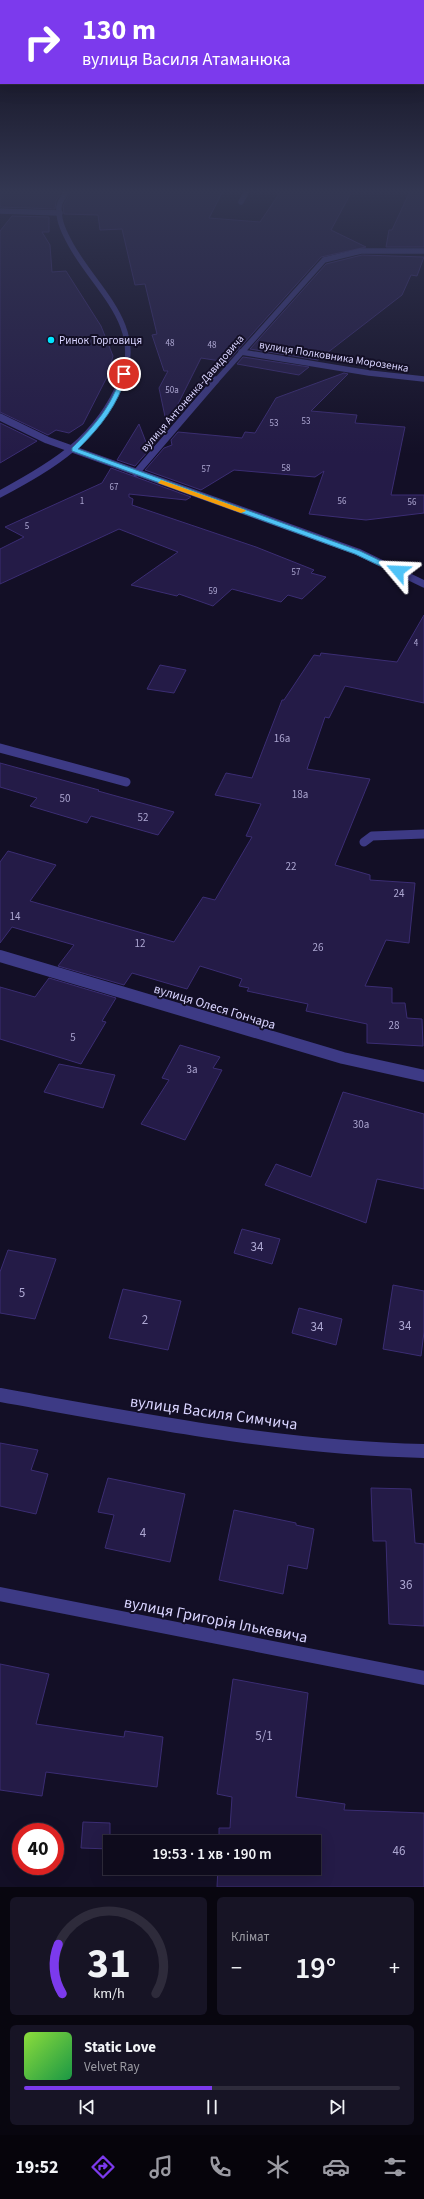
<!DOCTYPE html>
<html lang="uk">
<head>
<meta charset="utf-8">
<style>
  :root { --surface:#0e0b1c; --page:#171425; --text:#f1f3f6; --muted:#9b9ba3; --line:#2e2b3b; --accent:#7c3aed }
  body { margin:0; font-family:"Source Sans 3",sans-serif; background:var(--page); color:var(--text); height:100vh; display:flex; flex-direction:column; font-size:15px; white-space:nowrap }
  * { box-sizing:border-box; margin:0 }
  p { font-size:13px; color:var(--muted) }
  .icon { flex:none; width:22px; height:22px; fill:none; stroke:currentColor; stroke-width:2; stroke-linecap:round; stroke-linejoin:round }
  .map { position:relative; height:1887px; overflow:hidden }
  .side { display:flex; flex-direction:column; gap:10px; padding:10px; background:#08060f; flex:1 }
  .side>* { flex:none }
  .banner { position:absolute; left:0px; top:0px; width:424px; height:84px; box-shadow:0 4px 16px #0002,0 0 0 1px var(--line); background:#7c3aed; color:#fff; overflow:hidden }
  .speed { position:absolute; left:12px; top:1823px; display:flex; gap:8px; font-size:20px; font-weight:700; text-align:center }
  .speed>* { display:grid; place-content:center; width:52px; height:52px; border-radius:50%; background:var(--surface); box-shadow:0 4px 16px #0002,0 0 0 1px var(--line); line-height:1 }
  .speed .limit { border:6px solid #d22; background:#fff; color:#111 }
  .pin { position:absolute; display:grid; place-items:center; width:34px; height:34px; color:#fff; margin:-17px; border:2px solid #fff; border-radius:50%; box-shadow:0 1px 4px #0007 }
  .me { position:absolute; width:44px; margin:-22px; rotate:296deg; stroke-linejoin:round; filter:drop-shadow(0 0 3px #0008) }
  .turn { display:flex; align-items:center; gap:14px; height:84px; padding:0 16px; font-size:18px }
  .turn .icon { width:52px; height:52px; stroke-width:2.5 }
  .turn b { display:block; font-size:28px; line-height:34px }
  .big { font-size:30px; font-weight:600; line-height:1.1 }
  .side .card { flex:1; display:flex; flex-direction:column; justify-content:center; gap:6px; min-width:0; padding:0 14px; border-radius:6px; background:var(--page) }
  .side .dial { align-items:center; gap:0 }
  .dial svg { height:104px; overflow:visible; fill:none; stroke:var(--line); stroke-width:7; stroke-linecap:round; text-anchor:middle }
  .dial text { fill:var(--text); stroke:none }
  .song { display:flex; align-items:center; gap:12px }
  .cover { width:48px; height:48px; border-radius:6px; background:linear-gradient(135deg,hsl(90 70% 55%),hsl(140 70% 35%)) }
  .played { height:4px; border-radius:2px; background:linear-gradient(90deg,var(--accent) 50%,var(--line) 50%) }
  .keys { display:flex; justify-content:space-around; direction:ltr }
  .heat { display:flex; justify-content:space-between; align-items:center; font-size:22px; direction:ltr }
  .side .tiles { flex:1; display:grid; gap:10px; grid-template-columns:1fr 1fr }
  .card:last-child { grid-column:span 2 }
  .trip { position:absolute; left:103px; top:1835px; width:218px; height:40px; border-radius:0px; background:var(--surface); box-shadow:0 4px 16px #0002,0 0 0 1px var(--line); font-weight:600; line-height:40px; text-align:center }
  .menu { display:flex; height:64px; justify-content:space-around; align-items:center; background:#06040b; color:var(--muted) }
  .menu .icon { width:28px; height:28px }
  .menu .active { color:var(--accent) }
  .menu b { font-size:18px; color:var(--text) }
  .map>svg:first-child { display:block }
  .building { fill:#241b47; stroke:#3b2d73 }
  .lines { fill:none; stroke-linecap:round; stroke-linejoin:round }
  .minor-far4 { stroke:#3d3a85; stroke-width:5.5 }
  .minor-far3 { stroke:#3d3a85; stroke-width:7 }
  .minor-far2 { stroke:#3d3a85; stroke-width:9 }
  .minor-far1 { stroke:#3d3a85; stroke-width:12 }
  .minor { stroke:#3d3a85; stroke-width:14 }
  .route { fill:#4fc3f7; stroke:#337fa1 }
  .slow { fill:#f59e0b }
  .poi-dot { fill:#00e5ff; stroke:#130f26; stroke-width:1.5 }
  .labels { text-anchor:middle; stroke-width:4; stroke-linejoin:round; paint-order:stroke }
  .far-number-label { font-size:9px; fill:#aca6d1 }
  .far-poi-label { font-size:11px; fill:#d9d4ff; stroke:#130f26; text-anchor:start }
  .far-street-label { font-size:11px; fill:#d9d4ff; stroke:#130f26 }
  .number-label { font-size:11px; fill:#aca6d1 }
  .street-label { font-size:13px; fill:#d9d4ff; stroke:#130f26 }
  .near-number-label { font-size:13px; fill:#aca6d1 }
  .near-street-label { font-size:16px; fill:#d9d4ff; stroke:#130f26 }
</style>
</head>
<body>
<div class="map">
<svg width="424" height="1887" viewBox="0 0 424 1887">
  <rect width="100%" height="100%" fill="#130f26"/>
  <g class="building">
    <path d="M0,191h62l-6,10 -1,8 -55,-2z"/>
    <path d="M71,191h152l-14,27 51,4 21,-31h71l-21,39 35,17 -45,10 -94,105 -26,-4 -34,68 -8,-38 9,-17h-4l-12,-36 5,-1 -12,-50 -10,1 -13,-56 -22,1 -2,-15 -34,-1 -1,-8z"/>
    <path d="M410,191h14v56h-38l3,-17h3z"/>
    <path d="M12,216l37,1v15h-7l8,13 2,27 14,-1 35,55 12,30 -6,21 -24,47 -14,9 -13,-3 -8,5 -48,-23v-181z"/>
    <path d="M362,255l62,2 -7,19 -6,-1 -9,20 -84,65 -68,-11 76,-85z"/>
    <path d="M243,357l66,10 -10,8 -62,-11z"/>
    <path d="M344,373l4,1 -37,37 46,4 -2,8 50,4 -14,68h33v18l-58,7 -57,-6 15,-43 -9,6 -81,-7 -33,20 -56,-20 19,-22 8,-3 -1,-5 7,-8 64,6 3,-6 10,1 21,-35z"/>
    <path d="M0,423l37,18 -37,22z"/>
    <path d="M139,424l10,26 -14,16 -18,-6z"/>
    <path d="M111,468l80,29 -5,3 -57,-6v3l4,2 -1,6 124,42 58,23 -3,3 15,4 -24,22 -14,-4 -7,7 -49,-13 -19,17 -34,-12 -2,2 -46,-11 47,-33 -59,-23 -119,55v-35l24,-12 -19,-10 97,-44z"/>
    <path d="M424,615v88l-79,-17 -16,32 -4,-1 -18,52 63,10 -35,86 35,10v5l45,3 -6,60 -23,-3 -21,46 27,2v15h13l2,15 15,1 1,27 -56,-3v-19l-61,-13 2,-7 -61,-13 2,-3 -10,-2 3,-7 -42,-13 -13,23 -55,-16 -8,12 -66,-19 16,-21 -62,-18 -12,16v-81l8,-11 48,14 -26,36 144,41 29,-45 12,3 37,-63 -6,-1 15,-32 -46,-9 11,-22 26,5 30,-78h2l30,-45 6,1 1,-3 76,9z"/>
    <path d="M160,665l26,5 -12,23 -27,-4z"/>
    <path d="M0,763l99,27 -1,1 76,21 -16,23 -67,-19 -4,7 -57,-17 7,-8 -37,-11z"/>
    <path d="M49,978l67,20 -14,23 4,1 -25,42 -81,-25v-52l35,10z"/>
    <path d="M180,1045l40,12 -7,11 9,2 -37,70 -44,-16 28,-44 -7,-2z"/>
    <path d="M59,1064l56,11 -12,33 -59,-16z"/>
    <path d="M343,1092l81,22v75l-47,-10 -11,44 -101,-38 11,-21 35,13z"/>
    <path d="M242,1229l38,10 -8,25 -38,-11z"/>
    <path d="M8,1250l48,9 -21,60 -35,-6v-41z"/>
    <path d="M393,1285l31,6v41l-3,24 -38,-7z"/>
    <path d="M123,1289l58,12 -13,49 -59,-12z"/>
    <path d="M299,1308l43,11 -6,26 -44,-12z"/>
    <path d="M0,1443l38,7 -7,20 17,4 -12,40 -36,-8z"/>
    <path d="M108,1478l77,16 -15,68 -65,-14 9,-33 -16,-3z"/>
    <path d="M371,1488l40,1 4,54 9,1v82l-35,-2 -3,-83h-13z"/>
    <path d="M234,1510l62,13v2l18,4 -7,40 -19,-4 -5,29 -64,-14z"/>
    <path d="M0,1664l49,10 -13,50 88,13 1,-6 38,6 -6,50 -111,-15 -4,24 -42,-6z"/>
    <path d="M233,1679l75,14 -12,104 49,7 -1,6 80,3v74h-207l1,-19h96v-26h-95v-14h11l2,-31 -15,-3z"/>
    <path d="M83,1822l27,1v26l-29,-1z"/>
  </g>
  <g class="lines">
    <g class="minor-far4">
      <path d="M67,191c-3,5 -8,11 -8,16 -1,14 6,27 12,38 25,45 74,80 51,136"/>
      <path d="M241,202l6,-11"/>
      <path d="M0,211l60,2"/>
      <path d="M241,352l128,21 55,6"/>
      <path d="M216,381l108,-121 37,-9h63"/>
    </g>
    <g class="minor-far3">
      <path d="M0,417l47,23 311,112 66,32"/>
      <path d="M136,473l80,-93"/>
      <path d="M0,494c54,-29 98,-55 122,-114"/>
    </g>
    <g class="minor-far2">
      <path d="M0,748l126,34"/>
      <path d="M364,842l8,-6 52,-2"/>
    </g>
    <path class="minor-far1" d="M0,956l343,102 81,18"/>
    <g class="minor">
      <path d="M0,1395c140,25 281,53 424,56"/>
      <path d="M0,1594l424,84"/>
    </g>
  </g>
  <linearGradient id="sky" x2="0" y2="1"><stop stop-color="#0a0815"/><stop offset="0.42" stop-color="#333752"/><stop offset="1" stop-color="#333752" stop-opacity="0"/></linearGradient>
  <rect width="424" height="455" fill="url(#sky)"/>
  <path class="route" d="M124,372l3,2c-10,32 -25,51 -49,75l282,102 40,19v3h-5l-40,-19 -283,-103v-3c24,-24 39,-41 50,-74z"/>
  <path class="slow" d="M161,480l84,30 1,1 -5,2 -83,-30z"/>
  <circle class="poi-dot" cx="51" cy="340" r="4"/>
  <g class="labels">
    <g class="far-number-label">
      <text x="170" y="346">48</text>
      <text x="212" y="348">48</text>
      <text x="172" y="393">50а</text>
      <text x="306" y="424">53</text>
      <text x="274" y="426">53</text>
      <text x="286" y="471">58</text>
      <text x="206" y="472">57</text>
      <text x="114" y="490">67</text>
      <text x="82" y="504">1</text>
      <text x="342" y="504">56</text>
      <text x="412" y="505">56</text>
      <text x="27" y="529">5</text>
      <text x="296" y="575">57</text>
      <text x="213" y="594">59</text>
      <text x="416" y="646">4</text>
    </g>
    <g class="far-poi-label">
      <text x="59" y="344">Ринок Торговиця</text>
    </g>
    <g class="far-street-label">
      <text transform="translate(334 356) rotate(9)" y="4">вулиця Полковника Морозенка</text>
      <text transform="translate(192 393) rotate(-49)" y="4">вулиця Антоненка-Давидовича</text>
    </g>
    <g class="number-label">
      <text x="282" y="742">16а</text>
      <text x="300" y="798">18а</text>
      <text x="65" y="802">50</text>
      <text x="143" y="821">52</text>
      <text x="291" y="870">22</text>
      <text x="399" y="897">24</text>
      <text x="15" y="920">14</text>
      <text x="140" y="947">12</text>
      <text x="318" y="951">26</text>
      <text x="394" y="1029">28</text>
      <text x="73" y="1041">5</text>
      <text x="192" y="1073">3а</text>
      <text x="361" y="1128">30а</text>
    </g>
    <g class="street-label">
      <text transform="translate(215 1006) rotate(17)" y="5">вулиця Олеся Гончара</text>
    </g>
    <g class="near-number-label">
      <text x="257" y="1251">34</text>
      <text x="22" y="1297">5</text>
      <text x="145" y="1324">2</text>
      <text x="405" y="1330">34</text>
      <text x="317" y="1331">34</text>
      <text x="143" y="1537">4</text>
      <text x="406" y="1589">36</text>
      <text x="264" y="1740">5/1</text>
      <text x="399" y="1855">46</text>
    </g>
    <g class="near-street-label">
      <text transform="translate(214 1412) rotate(8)" y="6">вулиця Василя Симчича</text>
      <text transform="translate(216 1619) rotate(11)" y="6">вулиця Григорія Ількевича</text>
    </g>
  </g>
</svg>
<div class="speed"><div class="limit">40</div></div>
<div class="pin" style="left:124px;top:374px;background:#d93025"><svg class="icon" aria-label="arrive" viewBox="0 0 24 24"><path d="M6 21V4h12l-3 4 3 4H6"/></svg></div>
<svg class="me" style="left:398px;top:571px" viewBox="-20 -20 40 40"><path d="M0-17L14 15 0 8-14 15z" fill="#4fc3f7" stroke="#fff" stroke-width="4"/></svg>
<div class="trip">19:53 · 1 хв · 190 m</div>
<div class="banner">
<div class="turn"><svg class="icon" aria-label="right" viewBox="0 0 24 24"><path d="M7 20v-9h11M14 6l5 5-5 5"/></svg><div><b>130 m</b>вулиця Василя Атаманюка</div></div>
</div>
</div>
<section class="side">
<div class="tiles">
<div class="card dial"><svg viewBox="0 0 100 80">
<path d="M14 69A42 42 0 1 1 86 69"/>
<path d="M14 69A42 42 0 0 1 11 31" stroke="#7c3aed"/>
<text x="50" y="56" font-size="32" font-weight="700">31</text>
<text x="50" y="72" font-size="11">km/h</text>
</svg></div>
<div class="card"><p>Клімат</p>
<div class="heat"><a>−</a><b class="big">19°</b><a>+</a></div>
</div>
<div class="card">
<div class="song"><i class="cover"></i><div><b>Static Love</b><p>Velvet Ray</p></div></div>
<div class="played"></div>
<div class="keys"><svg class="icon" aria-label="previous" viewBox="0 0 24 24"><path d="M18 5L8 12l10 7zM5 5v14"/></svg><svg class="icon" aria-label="pause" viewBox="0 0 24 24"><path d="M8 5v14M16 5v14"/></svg><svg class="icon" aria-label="next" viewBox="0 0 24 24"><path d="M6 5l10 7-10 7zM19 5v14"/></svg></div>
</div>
</div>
</section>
<nav class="menu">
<b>19:52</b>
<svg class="icon active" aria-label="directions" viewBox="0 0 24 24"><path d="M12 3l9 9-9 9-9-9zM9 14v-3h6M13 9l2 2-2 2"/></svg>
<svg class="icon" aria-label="music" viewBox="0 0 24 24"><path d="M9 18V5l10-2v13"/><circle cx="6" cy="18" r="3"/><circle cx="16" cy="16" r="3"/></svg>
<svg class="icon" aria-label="phone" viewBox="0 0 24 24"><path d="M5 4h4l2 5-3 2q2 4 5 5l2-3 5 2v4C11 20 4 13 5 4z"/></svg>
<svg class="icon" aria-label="climate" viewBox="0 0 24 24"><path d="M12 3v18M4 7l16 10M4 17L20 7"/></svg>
<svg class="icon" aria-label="car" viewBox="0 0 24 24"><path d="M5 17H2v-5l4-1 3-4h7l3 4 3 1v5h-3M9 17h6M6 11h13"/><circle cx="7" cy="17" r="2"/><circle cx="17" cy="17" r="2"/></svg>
<svg class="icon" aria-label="filters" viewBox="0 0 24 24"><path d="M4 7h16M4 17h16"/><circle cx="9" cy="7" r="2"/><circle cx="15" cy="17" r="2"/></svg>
</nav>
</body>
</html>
